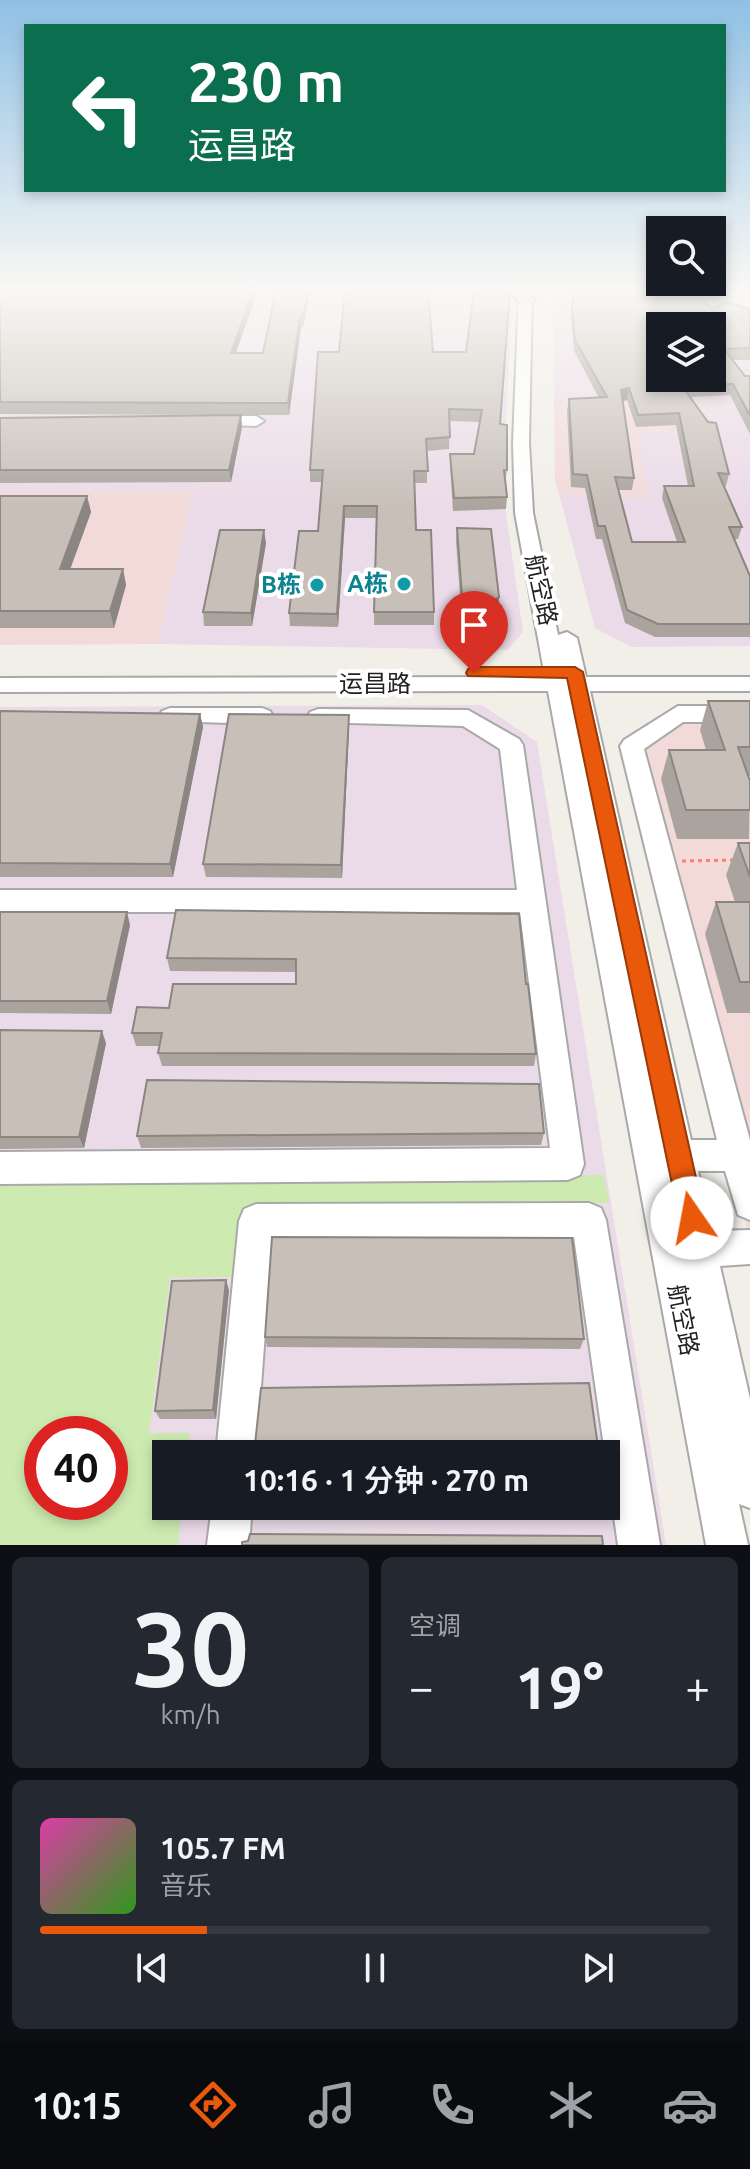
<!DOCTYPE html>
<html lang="zh">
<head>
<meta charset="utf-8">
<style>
  :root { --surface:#171b24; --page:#242831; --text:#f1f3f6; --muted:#9ea1a6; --line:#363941; --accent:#ea580c }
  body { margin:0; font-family:Ubuntu,"Noto Sans SC",sans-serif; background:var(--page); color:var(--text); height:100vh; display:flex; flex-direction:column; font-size:30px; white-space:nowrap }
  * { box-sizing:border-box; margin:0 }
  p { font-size:26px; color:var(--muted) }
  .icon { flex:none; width:44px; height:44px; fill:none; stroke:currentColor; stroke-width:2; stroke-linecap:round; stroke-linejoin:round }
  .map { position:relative; height:1545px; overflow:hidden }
  .drawer { display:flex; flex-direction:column; gap:12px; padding:12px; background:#0d0f14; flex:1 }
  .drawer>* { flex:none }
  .top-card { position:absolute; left:24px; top:24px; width:702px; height:168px; border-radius:0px; box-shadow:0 4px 12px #0003; background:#0b6e4f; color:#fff; overflow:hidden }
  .tools { position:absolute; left:646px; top:216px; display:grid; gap:16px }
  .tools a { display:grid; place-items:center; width:80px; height:80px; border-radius:0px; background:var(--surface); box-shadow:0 4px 12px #0003; font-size:40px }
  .speed { position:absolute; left:24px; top:1416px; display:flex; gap:16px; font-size:40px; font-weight:700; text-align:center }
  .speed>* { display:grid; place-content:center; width:104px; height:104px; border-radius:50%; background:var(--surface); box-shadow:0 4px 12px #0003; line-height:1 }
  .speed .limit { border:12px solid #d22; background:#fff; color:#111 }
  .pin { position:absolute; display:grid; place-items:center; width:68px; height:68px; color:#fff; margin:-82px -34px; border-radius:50% 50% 50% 0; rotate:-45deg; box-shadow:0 0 8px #0007 }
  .pin .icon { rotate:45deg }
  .me { position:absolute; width:88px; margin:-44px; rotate:348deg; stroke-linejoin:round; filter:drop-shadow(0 0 6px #0008) }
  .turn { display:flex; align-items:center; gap:28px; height:168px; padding:0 32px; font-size:36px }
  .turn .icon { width:104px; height:104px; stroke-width:2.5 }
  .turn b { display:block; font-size:56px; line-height:68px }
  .big { font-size:60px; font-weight:600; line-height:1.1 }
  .drawer .card { flex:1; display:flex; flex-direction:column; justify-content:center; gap:12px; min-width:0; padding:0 28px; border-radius:12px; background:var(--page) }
  .drawer .dial { align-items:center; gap:0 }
  .dial b { font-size:104px; line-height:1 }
  .song { display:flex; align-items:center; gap:24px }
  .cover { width:96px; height:96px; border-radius:12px; background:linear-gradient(135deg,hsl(320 70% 55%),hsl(110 70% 35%)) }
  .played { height:8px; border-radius:4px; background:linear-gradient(90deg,var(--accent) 25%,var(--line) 25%) }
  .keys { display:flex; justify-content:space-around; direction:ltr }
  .heat { display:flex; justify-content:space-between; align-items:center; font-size:44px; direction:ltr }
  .drawer .tiles { flex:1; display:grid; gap:12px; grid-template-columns:1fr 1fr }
  .card:last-child { grid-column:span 2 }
  .trip { position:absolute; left:152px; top:1440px; width:468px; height:80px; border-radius:0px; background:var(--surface); box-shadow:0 4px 12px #0003; font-weight:600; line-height:80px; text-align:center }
  .dock { display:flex; height:128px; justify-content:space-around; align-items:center; background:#090b0e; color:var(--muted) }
  .dock .icon { width:56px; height:56px }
  .dock .current { color:var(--accent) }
  .dock b { font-size:36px; color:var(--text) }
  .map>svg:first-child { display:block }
  .commercial { fill:#f2dad9 }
  .industrial { fill:#ebdbe8; fill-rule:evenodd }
  .grass { fill:#cdebb0; fill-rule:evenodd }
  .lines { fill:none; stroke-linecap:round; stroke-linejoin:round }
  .minor-casing { stroke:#a9a9a9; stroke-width:4 }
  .major-casing { stroke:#a06b00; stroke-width:4 }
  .path { stroke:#fa8072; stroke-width:3; stroke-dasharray:4 4; stroke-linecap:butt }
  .minor { fill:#fff; fill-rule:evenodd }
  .major { fill:#fcd6a4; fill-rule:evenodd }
  .wall { fill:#aba49e; fill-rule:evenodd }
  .shaded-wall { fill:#8b8681 }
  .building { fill:#c7bfb8; stroke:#8b8681; stroke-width:2; fill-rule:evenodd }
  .route { fill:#ea580c; stroke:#983908; stroke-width:2 }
  .culture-dot { fill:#0f9aa8; stroke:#fff; stroke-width:3 }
  .labels { text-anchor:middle; stroke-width:8; stroke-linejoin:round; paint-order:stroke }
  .culture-label { font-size:24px; font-weight:bold; fill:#0d838f; stroke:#fff; text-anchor:end }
  .street-label { font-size:24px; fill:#222; stroke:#fff }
</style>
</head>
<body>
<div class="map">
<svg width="750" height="1545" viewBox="0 0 750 1545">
  <rect width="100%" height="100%" fill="#f2efe9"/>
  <g class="commercial">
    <path d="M701,401l13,28 -66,70 -89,-5 -4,-14 -1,-72z"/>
    <path d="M0,491h193l-35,153 -158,1z"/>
    <path d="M675,709h75v532l-125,-496z"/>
  </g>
  <g class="industrial">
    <path d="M0,290h501l12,6 -11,190 21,146 -15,18 -350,-6 35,-153h-193z"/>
    <path d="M566,290h82l102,25v331l-118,1 -37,-19 -36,-134 89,5 -10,-66 76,-4 -14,-28 -146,7 -1,-111zM660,326h52v52h-52z"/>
    <path d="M482,705l55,37 129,803h-666v-838zM42,1434h68v68h-68zM166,1454h440v52h-440z"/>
  </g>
  <path class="grass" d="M604,1175l5,28 -365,4 -7,70 -67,1 -21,155h41l-3,21h-21v52h16l-4,39h-178v-365zM42,1434h68v68h-68z"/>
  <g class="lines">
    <g class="minor-casing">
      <g id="minor">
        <path d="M519,290h13l-3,153 4,70 25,122 9,-3 10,6 9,39h164v14h-160l101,449h26l-97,-394 4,-6 54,-34h72v16h-67l-39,27 106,391v80l-12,-5 -13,-44h-27l14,60 38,-1v34l-30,2 30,133v109l-11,-4 9,41h-42l-158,-854 -548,1v-14l545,-1 -30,-164 -2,-70z"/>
        <path d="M210,416h46l8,5 -8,5 -52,-2v-6z"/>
        <path d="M170,708h92l8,3 3,5 -3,5 -8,3 -100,-3 -3,-5 3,-5z"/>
        <path d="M318,709l150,1 51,29 4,6 61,419 -4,11 -12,5 -568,4v-32l550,-4 -30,-236h-520v-22h517l-17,-141 -37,-23 -153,-4 -3,-5 3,-5z"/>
        <path d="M589,1203l12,5 5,12 54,325h-42l-44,-308 -302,1 -16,216h-40l23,-233 5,-12 12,-5z"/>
        <path d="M212,1506h40l-3,39h-42z"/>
      </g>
    </g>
    <g class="major-casing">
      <path id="major" d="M506,290h19l10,10 -2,3h-12z"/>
    </g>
    <path class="path" d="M682,861l52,-1"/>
    <use href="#minor" class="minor"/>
    <use href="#major" class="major"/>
  </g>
  <g class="wall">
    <path d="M0,290l236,63h27l13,-63h34l-7,37h-2l-12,88h-48l1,12 -11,55 -231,1v-65l235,-3 -235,-1z"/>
    <path d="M574,292l138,17h38v51h-17l12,16h5v58l-20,-39 -40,2 39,77 -3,12h-2l18,41 -4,12h-4l16,37v61h-95l-30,-14 -23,-84h-6l-11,-51 -14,-1 -4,-76 2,-12 30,-1 -25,-47 -3,-31zM627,400l9,27 40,-2 12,61h-24l-2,12 15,44h-45l-14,-52h14l2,-12 -11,-77z"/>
    <path d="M433,352l67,72 7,46 -2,13 2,14 -1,12 -53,2 -3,-45v-12h24l6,-32 -30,-1 -1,28 -22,2v32h-13l2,47 18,82v13h-60l2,-107h-31l-7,109 -48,-1 -1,-13 29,-82 4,-49h-12v-12z"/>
    <path d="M0,496h87l4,16 -21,57h53l3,16 -12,43h-114z"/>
    <path d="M457,528l41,82 -22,14h-14l-6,-83z"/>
    <path d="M266,543l-14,83h-48l-1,-14z"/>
    <path d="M708,701h42v75h-2l2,5 -1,58h-72l-16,-60 8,-29h37l-6,-20z"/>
    <path d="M0,711l200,3 3,13 -30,150h-173z"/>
    <path d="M349,728l-7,150 -136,-1 -3,-13z"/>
    <path d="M738,843h12v170h-23l-22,-79 11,-32h19l-9,-27z"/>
    <path d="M176,910l350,74 10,70 -2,12h-372l-4,-13 2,-7h-24l-4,-13 37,-25 127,-24v-12l-126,-1 -3,-13z"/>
    <path d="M0,912l130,13 -19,89 -111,-1z"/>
    <path d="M0,1030l106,13 -22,105 -84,1z"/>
    <path d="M544,1133l-3,12 -400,3 -4,-12z"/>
    <path d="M229,1290l-13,129h-56l-5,-8z"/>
    <path d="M265,1337l319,2 -4,10 -313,-2z"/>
  </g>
  <g class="shaded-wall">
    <path d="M253,290h5l-26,74 -1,-11z"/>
    <path d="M308,290h2l-7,37v-11z"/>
    <path d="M300,316l1,11 -12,88 -1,-12z"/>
    <path d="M629,388l-2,12 -8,2 2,-12z"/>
    <path d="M241,415l1,12 -11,55 -2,-12z"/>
    <path d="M87,496l4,16 -27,74 -4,-17z"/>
    <path d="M344,506l1,12 -7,109 -1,-13z"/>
    <path d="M264,530l2,13 -14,83 -1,-13z"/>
    <path d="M123,569l3,16 -12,43 -4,-17z"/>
    <path d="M499,597l-1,13 -22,14 1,-13z"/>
    <path d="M200,714l3,13 -30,150 -3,-13z"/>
    <path d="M349,715v13l-7,150 -1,-13z"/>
    <path d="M127,912l3,13 -19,89 -4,-13z"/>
    <path d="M102,1031l4,12 -22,105 -5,-11z"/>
    <path d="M226,1280l3,10 -13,129 -3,-9z"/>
  </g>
  <g class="building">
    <path d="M0,290h253l-22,63h32l13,-63h32l-5,26h-3l-12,87 -288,-1z"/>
    <path d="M345,290h83l5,62h33l8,-62h36l-10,134 7,1v45h-3l3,27 -53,1 -4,-44h24l8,-44 -33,-1 1,28 -24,2 2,32h-14l2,59h15l3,82h-60l3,-106h-33l-7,108 -48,-1 10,-82h19l5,-61h-13l8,-118h21z"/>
    <path d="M576,290h105l15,3 16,16 15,-7 23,7v39l-26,1 21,27h5v40l-17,-32 -51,2 26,36 8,1 13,51 -11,-1 24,54h-13l21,49v48h-92l-31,-14 -22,-84h-7l-11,-51 -14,-1 -4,-75 38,-2 -32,-57 -3,-31 2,-17zM660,326h52v52h-52zM629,388l9,27 41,-2 15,73h-30l21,56h-53l-17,-65 19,1 -13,-88z"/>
    <path d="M241,415l-12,55h-229v-52z"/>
    <path d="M0,496h87l-27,73h63l-13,42h-110z"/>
    <path d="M457,528l34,1 8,68 -22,14h-14z"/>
    <path d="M220,530h44l-13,83 -48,-1z"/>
    <path d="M708,701h42v46h-12l12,34v29h-64l-17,-60h56z"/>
    <path d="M0,711l200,3 -30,150 -170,-1z"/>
    <path d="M229,714l120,1 -8,150 -138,-1z"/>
    <path d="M738,843h12v34z"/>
    <path d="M716,902h34v80h-10z"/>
    <path d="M176,910l343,4 7,70h2l8,70 -378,-1 4,-20h-30l5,-26 32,1 4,-24h123v-25l-129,-1z"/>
    <path d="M0,912h127l-20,89h-107z"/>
    <path d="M0,1030l102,1 -23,106h-79z"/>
    <path d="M147,1080l392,4 5,49 -407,3z"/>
    <path d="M272,1237l300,1 12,101 -319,-2z"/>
    <path d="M226,1280l-13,130 -58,1 17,-130z"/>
    <path d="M589,1383l10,71h-345l7,-66z"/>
    <path d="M250,1534l352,2 1,9h-361v-3l6,-1z"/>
  </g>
  <linearGradient id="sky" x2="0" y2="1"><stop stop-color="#8fc0e4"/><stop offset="0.57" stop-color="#f9f8f5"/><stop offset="1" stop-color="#f9f8f5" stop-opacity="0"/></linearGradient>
  <rect width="750" height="507" fill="url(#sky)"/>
  <path class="route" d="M474,667h101l8,5 122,546 -4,9 -9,4 -9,-4 -4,-9 -112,-540 -99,-2 -2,-3 2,-4z"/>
  <g class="culture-dot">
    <circle cx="404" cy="584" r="8"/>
    <circle cx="317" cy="585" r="8"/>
  </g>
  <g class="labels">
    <g class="culture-label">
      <text x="388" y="592">A栋</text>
      <text x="301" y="593">B栋</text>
    </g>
    <g class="street-label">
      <text transform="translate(541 590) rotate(78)" y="8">航空路</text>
      <text x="375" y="692">运昌路</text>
      <text transform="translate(683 1320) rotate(79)" y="8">航空路</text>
    </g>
  </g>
</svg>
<div class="tools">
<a><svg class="icon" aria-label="search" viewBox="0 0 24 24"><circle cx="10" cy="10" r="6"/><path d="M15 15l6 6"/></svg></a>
<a><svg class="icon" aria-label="layers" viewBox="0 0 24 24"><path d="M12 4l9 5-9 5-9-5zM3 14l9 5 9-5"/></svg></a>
</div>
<div class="speed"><div class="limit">40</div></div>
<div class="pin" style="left:474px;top:673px;background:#d93025"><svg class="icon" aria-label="arrive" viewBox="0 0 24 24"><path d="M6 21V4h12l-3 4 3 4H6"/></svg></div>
<svg class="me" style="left:692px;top:1218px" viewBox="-20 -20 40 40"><circle r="19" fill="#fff"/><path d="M0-13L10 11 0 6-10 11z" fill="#ea580c"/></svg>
<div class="trip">10:16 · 1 分钟 · 270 m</div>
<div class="top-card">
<div class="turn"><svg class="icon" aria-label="left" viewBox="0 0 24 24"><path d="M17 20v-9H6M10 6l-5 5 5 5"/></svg><div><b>230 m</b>运昌路</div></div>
</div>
</div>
<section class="drawer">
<div class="tiles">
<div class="card dial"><b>30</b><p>km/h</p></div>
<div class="card"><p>空调</p>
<div class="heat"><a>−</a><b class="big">19°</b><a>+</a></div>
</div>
<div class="card">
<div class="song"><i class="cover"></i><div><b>105.7 FM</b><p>音乐</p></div></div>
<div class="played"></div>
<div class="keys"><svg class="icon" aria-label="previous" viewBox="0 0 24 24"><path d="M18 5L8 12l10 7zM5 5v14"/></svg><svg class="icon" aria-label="pause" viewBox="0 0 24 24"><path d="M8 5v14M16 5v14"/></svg><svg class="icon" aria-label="next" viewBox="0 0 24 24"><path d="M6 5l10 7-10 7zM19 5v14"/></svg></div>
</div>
</div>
</section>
<nav class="dock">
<b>10:15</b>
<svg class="icon current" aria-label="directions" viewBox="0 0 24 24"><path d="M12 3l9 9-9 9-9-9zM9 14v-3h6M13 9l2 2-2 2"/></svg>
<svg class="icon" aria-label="music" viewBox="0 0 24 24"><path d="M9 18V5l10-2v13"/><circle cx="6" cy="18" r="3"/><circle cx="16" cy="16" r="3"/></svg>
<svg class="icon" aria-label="phone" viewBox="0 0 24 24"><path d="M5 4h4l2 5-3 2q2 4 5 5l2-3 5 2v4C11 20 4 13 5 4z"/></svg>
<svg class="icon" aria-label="climate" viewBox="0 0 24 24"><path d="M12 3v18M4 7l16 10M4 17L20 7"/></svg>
<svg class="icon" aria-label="car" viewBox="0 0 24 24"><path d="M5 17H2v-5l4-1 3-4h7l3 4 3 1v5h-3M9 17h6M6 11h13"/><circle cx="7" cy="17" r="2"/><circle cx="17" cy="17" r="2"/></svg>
</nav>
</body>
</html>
